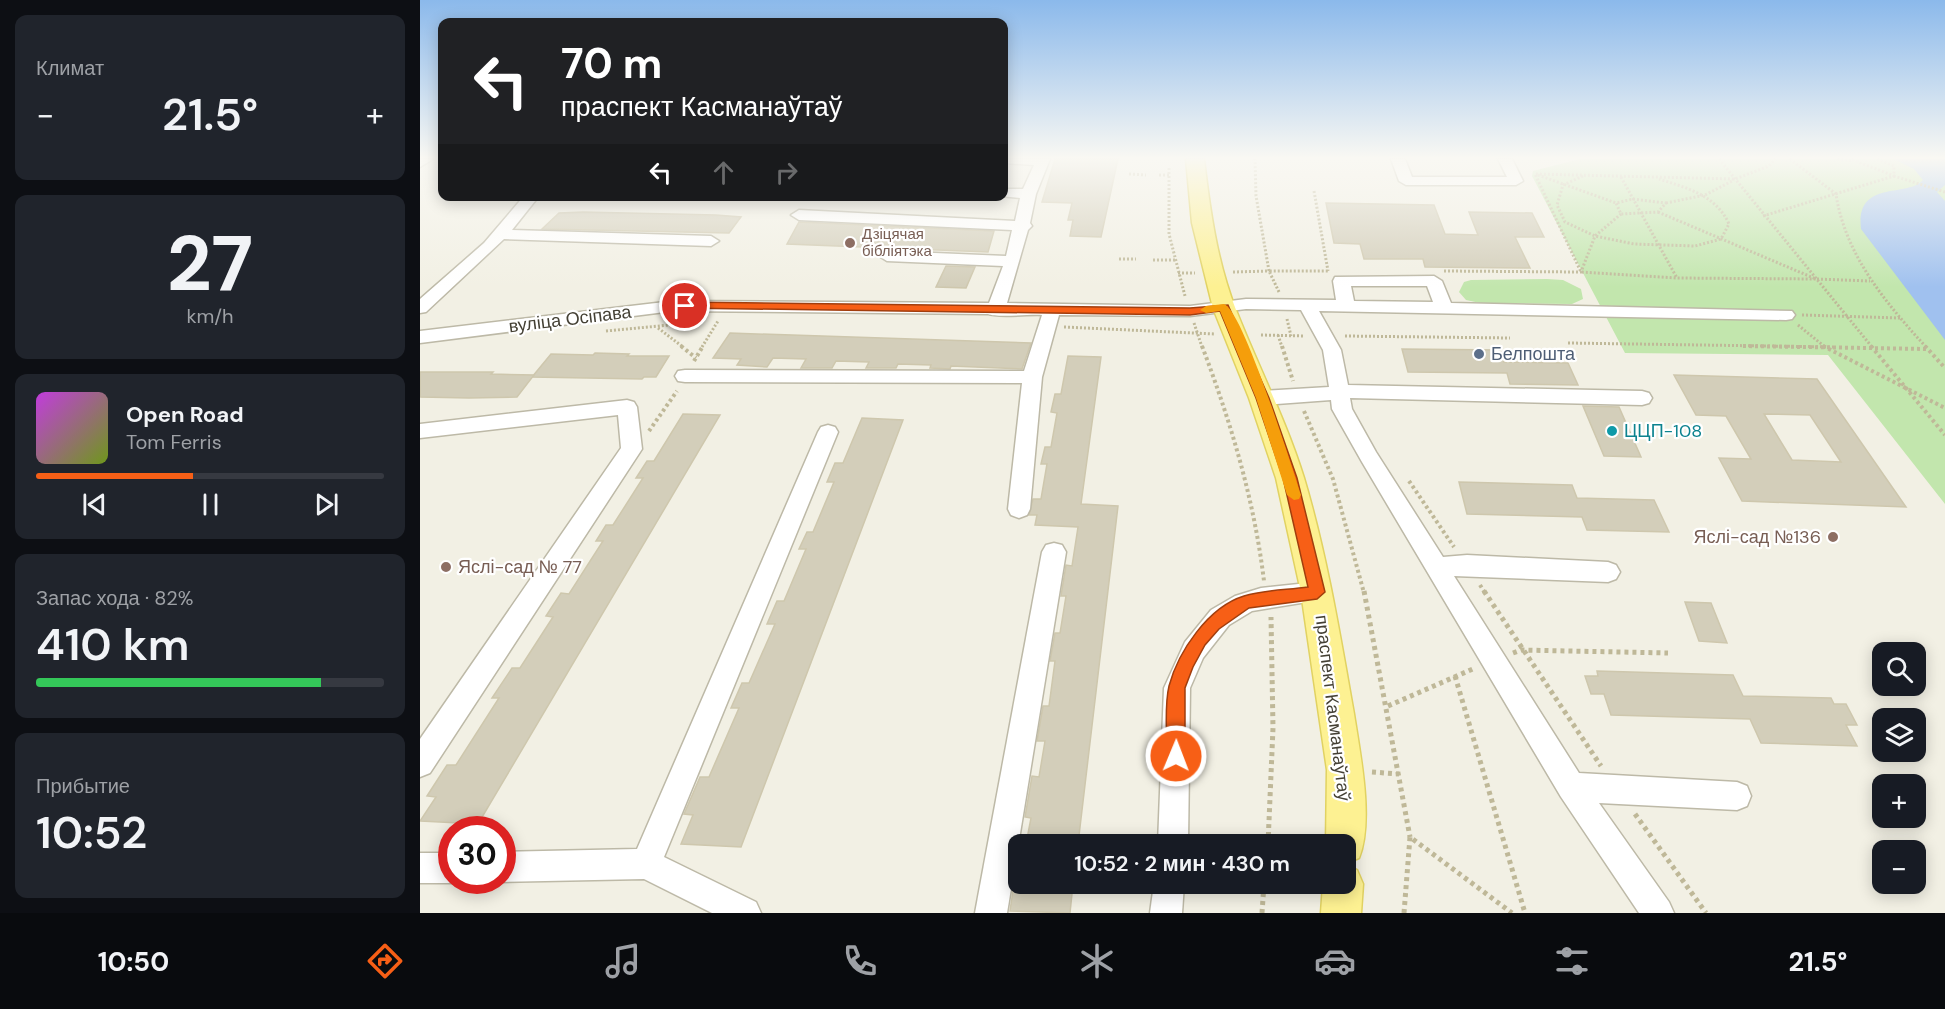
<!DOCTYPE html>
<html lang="ru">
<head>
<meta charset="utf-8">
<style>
  :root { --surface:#171b24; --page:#20242c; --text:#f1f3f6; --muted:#9ea1a6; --line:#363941; --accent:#f75f16 }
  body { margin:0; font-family:"DM Sans",sans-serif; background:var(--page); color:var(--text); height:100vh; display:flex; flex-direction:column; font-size:22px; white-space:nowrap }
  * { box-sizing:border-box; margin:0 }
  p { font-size:20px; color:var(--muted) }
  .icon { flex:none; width:33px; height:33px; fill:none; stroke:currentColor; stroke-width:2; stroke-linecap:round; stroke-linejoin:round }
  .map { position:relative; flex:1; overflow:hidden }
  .panel { display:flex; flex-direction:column; gap:15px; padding:15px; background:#0d0f14; width:420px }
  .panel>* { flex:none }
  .hud { position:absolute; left:18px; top:18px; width:570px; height:183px; border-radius:12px; box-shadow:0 3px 15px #0003; background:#202124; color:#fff; overflow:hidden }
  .controls { position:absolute; left:1452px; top:642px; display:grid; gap:12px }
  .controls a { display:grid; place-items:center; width:54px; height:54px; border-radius:12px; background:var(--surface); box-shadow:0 3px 15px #0003; font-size:30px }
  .speed { position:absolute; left:18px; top:816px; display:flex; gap:12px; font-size:30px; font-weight:700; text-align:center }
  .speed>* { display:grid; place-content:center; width:78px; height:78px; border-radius:50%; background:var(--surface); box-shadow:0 3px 15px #0003; line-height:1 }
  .speed .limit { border:9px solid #d22; background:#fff; color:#111 }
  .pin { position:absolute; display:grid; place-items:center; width:51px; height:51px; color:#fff; margin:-26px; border:3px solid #fff; border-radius:50%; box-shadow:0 2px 6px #0007 }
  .me { position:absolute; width:66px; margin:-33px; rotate:1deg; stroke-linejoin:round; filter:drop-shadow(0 0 4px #0008) }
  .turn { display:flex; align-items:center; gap:21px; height:126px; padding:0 24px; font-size:27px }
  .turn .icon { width:78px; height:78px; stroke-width:2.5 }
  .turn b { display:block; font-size:42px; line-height:51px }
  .lanes { display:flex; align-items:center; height:57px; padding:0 24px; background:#0003; justify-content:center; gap:30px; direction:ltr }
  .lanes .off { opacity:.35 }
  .big { font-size:45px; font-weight:600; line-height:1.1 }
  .panel .tile { flex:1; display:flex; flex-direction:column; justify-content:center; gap:9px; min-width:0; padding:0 21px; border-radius:12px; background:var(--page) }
  .panel .dial { align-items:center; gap:0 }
  .dial b { font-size:78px; line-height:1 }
  .song { display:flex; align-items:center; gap:18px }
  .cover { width:72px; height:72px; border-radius:9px; background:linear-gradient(135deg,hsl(290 70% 55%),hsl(80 70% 35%)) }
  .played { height:6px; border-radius:3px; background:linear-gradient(90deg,var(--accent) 45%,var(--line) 45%) }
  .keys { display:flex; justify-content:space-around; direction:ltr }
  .heat { display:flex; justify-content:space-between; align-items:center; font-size:33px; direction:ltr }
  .charge { height:9px; border-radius:4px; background:linear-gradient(90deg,#34c759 82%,var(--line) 0) }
  .trip { position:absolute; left:588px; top:834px; width:348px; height:60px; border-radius:12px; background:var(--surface); box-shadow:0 3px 15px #0003; font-weight:600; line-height:60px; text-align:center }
  .dock { display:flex; height:96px; justify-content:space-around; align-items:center; background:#090b0e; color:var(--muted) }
  .dock .icon { width:42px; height:42px }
  .dock .on { color:var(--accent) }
  .dock b { font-size:27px; color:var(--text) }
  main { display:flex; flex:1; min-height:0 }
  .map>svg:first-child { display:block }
  .green { fill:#c2e6ad }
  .water { fill:#a0c1ef }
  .building { fill:#d3ceba; stroke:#cec7ad; stroke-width:1.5; fill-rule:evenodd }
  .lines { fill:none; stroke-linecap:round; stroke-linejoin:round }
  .minor-casing { stroke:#bdb9a7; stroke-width:3 }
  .major-casing { stroke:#e1d262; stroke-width:3 }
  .path-far2 { stroke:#bfb898; stroke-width:3; stroke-dasharray:2 2; stroke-linecap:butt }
  .path-far1 { stroke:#bfb898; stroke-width:4; stroke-dasharray:3 3; stroke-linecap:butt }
  .path { stroke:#bfb898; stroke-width:5; stroke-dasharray:4 4; stroke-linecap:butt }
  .minor { fill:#fff; fill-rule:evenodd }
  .major { fill:#fdf192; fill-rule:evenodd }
  .route { fill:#f75f16; stroke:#a13e0e; stroke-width:1.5 }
  .slow { fill:#f59e0b }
  .education-dot { fill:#8d6e63; stroke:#fff; stroke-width:2 }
  .service-dot { fill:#5c6f8a; stroke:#fff; stroke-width:2 }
  .culture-dot { fill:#0f9aa8; stroke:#fff; stroke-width:2 }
  .labels { text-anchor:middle; stroke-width:4.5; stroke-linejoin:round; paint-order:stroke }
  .far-education-label { font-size:15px; fill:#785e54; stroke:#fff; text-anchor:start }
  .street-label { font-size:18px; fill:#444034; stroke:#fff }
  .service-label { font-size:18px; fill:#4e5e75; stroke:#fff; text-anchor:start }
  .culture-label { font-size:18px; fill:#0d838f; stroke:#fff; text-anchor:start }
  .education-label { font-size:18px; fill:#785e54; stroke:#fff; text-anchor:end }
</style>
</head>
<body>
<main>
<section class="panel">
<div class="tile"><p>Климат</p>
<div class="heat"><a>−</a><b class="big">21.5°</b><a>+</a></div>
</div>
<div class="tile dial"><b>27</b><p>km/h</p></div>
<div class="tile">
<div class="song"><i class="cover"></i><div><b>Open Road</b><p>Tom Ferris</p></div></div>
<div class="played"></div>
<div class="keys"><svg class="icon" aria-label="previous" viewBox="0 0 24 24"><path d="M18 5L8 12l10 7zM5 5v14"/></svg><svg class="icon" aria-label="pause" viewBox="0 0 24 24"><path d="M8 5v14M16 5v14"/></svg><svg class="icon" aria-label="next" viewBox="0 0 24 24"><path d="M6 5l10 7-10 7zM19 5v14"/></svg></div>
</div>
<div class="tile"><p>Запас хода · 82%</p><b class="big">410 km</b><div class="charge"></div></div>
<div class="tile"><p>Прибытие</p><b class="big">10:52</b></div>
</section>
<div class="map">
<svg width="1525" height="913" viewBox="0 0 1525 913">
  <rect width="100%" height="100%" fill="#f2f0e4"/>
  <g class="green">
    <path d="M1160,159h365v345l-117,-149 -203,-2 -93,-177 1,-5z"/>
    <path d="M1127,279l16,1 18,9 2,10 -11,5 -92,-1 -14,-3 -7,-8 5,-10 7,-2z"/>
  </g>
  <path class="water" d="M1474,159h51v26l-8,7 8,9v139l-84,-111c-6,-50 47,-31 62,-49l-9,-11z"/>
  <g class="building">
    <path d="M635,159h63l-17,78 -31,-1 3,-16h-5l4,-17 -30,-1z"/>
    <path d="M906,203l108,2 11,29 33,1 -9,-23 63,1 12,24h-29l15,31 -105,-1 -2,-8h-59l-4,-15 -26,-1z"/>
    <path d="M163,212l133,3 25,2 -12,16 -187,-4 17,-16z"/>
    <path d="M379,222l195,9 -6,21 -201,-8z"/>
    <path d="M526,266l29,1 -9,21 -30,-1z"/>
    <path d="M310,333l301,10 -9,26 -71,-3 -1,3 -20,-1 1,-3 -33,-1 -2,4h-30l3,-6 -33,-1 -4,7h-31l5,-9 -33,-1 -6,9 -30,-2 4,-6 -28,-1z"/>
    <path d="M982,349l98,1 4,12 64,1 10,22 -68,-1 -3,-11 -99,-1z"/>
    <path d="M175,353l34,1 -2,2h42l-13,21h-12l-2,2 -110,-2 19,-23 42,1z"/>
    <path d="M648,356l33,1 -20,147 37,2 -40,338h-52l5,-26 -6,-1 7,-41 7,1 6,-36h-8l6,-35h6l6,-45h-5l5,-28h5l6,-37h-5l5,-31 6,1 6,-39 -43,-2 2,-10h-8l4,-16h8l6,-35h-6l4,-17h6l6,-34 -6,-1 4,-18h6z"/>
    <path d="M0,372h73l-2,2 43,1 -17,22 -48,1 -49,-1z"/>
    <path d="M1254,375l143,4 89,128 -164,-6 -23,-43 32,1 -25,-43 -30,-1zM1344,414l46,1 31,47 -49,-2z"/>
    <path d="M1163,406l36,1 22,50 -37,-1z"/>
    <path d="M263,414l37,1 -242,409 -58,-3 16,-24 -9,-1 20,-31h9l43,-67h-7l20,-30h8l33,-51 -7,-1 15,-23 8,1 34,-53h-7l10,-16h7l30,-47h-7l11,-17h7z"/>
    <path d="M442,418l41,2 -162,427 -60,-3 12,-29 -9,-1 16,-37h9l30,-69h-8l11,-25h7l26,-59h-8l10,-23h7l22,-52h-7l8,-17h6l21,-50h-7l8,-19h8z"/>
    <path d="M1039,482l113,3 5,13 77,2 15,32 -82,-2 -5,-13 -115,-3z"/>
    <path d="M1265,602l26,1 16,40 -28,-2z"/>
    <path d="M1177,671l136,4 10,21 88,2 3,6h12l11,21h-11l11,21 -96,-3 -11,-24 -139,-4 -7,-21h-13l-6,-18h13z"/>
    <path d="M594,884h59l-3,29 -60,-2z"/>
  </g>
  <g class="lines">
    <g class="minor-casing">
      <g id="minor">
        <path d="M0,159h13l-13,8z"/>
        <path d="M584,159h46l-14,35 -6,29 2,3 -4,4 -21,73 183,3 56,-7 90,1 -3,-19 2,-4 99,-1 8,5 9,22 341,8 3,4 -3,4 -6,1 -467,-9 22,39 7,35 294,6 7,2 3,5 -3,5 -7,2 -292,-7 2,11 24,43 67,105 24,-2 141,7 8,3 4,7 -4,7 -8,3 -154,-6 125,197 158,9 10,4 4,10 -4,10 -10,4 -138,-7 70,99 5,11h-35l-78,-116 -199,-335 -30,-53 -1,-9 -69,5 -7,-2 -3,-5 3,-5 7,-2 67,-4 -6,-37 -22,-40 -55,-1 -56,7 -131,-1 -17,62 -12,132 -3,6 -8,3 -8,-3 -3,-6 14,-126 -337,-1 -7,-1 -3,-5 3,-5 7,-1 339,1 18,-56c-13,-1 -45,3 -54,-1l-315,-3 -253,32v-12l253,-30 316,2 14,-37 -116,-5 -8,-5 8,-5 119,5 6,-26 -213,-10 -8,-5 8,-5 216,11 5,-23 -20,-2h4v-7h19l11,-24 -30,-2zM931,286h76l6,16 -79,-1z"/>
        <path d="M971,159h14l7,18h95l-9,-18h14l11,22 -7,4h-110l-7,-4z"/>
        <path d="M104,196h15l-27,34 199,6 8,5 -8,5 -207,-7 -78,73 -6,1v-14l64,-56z"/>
        <path d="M207,400l7,2 3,5 5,42 -212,324 -10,4v-38l201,-291 -3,-33 -198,23v-14z"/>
        <path d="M408,425l7,2 3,5 -174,425 92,45 5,11h-49l-68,-34 -142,3 -4,-2h4v-28l135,-3 181,-417 3,-5z"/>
        <path d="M634,543l8,2 4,7 -59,361h-32l67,-361 4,-7z"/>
        <path d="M897,582l9,3 3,7 -3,7 -74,12 -23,14 -26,33 -13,30 -2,156h-30l6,-156 21,-46 26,-32 24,-14 26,-8z"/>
        <path d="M0,853h32v27h7l-7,3h-32z"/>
        <path d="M734,884h30l-2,29h-32z"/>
      </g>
    </g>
    <g class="major-casing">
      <g id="major">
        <path d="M766,159h18c6,51 13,103 32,151 22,56 50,110 68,168 23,77 36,157 50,236 6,39 20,107 5,144l-13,5v-19h-20l1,-74 -26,-178 -25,-114 -27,-80 -36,-90 -21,-85z"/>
        <path d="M926,865l11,5 6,14 -2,29h-40l2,-29h23z"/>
      </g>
    </g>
    <g class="path-far2">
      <path d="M1299,159l153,188"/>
      <path d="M1370,159l46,35c9,61 50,109 90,153"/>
      <path d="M1417,159l16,2"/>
      <path d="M1457,159l17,7v10l51,16"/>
      <path d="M749,168v66l16,62"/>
      <path d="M709,174l17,1"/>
      <path d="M739,175h10"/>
      <path d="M1118,175l78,28"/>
      <path d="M1163,176l-20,9 -6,20 8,17 30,14 39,8 61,2 26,-7 8,-15c-13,-29 -42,-36 -70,-45"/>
      <path d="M1201,177l56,101"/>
      <path d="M894,191l14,80"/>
      <path d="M1213,199l33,4 -8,9 -37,2 -5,-11z"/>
      <path d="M1246,203l39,-8 29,-15"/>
      <path d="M1238,212l158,67 -139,-1 -96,-6 -46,-98 200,5 34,-13 6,-7"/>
      <path d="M1343,216l131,-40 -43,-17"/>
      <path d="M699,259h17"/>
      <path d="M733,260h22"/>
      <path d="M1024,271l137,1 14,-36 26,-22"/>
      <path d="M813,272l36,-1 -13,-75 -1,-37"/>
      <path d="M758,273h17"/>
      <path d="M1397,279l53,2"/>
      <path d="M859,292l-10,-21h60"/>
      <path d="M1382,315l98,3"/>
      <path d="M867,319l4,17"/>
      <path d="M774,323l8,24"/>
      <path d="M1378,325l27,22"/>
      <path d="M644,327l151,7"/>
      <path d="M238,328l25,19"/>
      <path d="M186,331l85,-8"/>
      <path d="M841,335l44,1"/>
      <path d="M858,335l4,12"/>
      <path d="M925,336l165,2"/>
      <path d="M1148,343l265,4"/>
      <path d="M282,347l16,-26"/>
    </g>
    <g class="path-far1">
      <path d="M261,346l15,12"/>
      <path d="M782,346c29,77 52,153 62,235"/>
      <path d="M862,346l11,35"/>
      <path d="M1323,346l184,3"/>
      <path d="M1403,346l122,62"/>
      <path d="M1451,346l74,89"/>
      <path d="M1505,346l20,22"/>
      <path d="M274,361l9,-15"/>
      <path d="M884,411l29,68 31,114"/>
      <path d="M229,431l28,-40"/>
      <path d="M989,481l45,66"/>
      <path d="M1060,585l5,8"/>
    </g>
    <g class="path">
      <path d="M944,591l46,246"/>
      <path d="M1064,591l117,175"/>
      <path d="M1093,653l8,-3 147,3"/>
      <path d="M1035,676l70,237"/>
      <path d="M968,706l87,-38"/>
      <path d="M952,772l27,2"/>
      <path d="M1215,814l71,99"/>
      <path d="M848,844l5,-116 -2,-111"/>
      <path d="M842,913l2,-29"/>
      <path d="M984,913l6,-76 102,76"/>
    </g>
    <use href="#minor" class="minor"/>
    <use href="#major" class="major"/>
  </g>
  <linearGradient id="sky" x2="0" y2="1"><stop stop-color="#8bb9eb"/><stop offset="0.55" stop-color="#f9f8f3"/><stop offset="1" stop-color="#f9f8f3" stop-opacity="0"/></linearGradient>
  <rect width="1525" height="287" fill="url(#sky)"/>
  <path class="route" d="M265,302l505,6 38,-3 41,93 28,80 28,114 -8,7 -68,9 -30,21 -14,16 -12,22 -8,21v68l-3,6 -6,3 -6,-3 -3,-6c0,-22 -3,-49 2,-70 9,-34 39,-79 75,-90 20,-6 43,-6 64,-9l-25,-109 -27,-80 -36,-87 -30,4 -509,-7v-5z"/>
  <path class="slow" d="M804,304c19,6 68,164 77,191l-2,4 -5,1 -7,-5 -31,-97 -36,-87 -14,2 -6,-3 6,-4z"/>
  <g class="education-dot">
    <circle cx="430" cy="243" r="6"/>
    <circle cx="1413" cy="537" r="6"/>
    <circle cx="26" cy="567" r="6"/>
  </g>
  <circle class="service-dot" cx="1059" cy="354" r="6"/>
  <circle class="culture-dot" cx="1192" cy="431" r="6"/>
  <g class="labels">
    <g class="far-education-label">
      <text x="442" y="239">Дзіцячая<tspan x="442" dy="17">бібліятэка</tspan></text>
    </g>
    <g class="street-label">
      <text transform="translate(150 319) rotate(-7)" y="6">вуліца Осіпава</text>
      <text transform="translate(913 708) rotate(83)" y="6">праспект Касманаўтаў</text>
    </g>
    <g class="service-label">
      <text x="1071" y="360">Белпошта</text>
    </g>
    <g class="culture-label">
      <text x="1204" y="437">ЦЦП-108</text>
    </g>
    <g class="education-label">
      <text x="1401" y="543">Яслі-сад №136</text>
      <text x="38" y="573" text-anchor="start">Яслі-сад № 77</text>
    </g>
  </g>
</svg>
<div class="controls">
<a><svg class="icon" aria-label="search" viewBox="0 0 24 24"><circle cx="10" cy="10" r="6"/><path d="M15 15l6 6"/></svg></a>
<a><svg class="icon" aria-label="layers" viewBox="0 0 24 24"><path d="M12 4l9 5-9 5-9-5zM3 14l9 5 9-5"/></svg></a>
<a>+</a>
<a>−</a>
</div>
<div class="speed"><div class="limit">30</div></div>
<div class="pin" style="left:265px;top:306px;background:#d93025"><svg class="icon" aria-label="arrive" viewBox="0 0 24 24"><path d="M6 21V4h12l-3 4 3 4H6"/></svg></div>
<svg class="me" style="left:756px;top:756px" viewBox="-20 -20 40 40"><circle r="17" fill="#f75f16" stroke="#fff" stroke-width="3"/><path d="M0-11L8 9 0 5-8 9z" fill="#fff"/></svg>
<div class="trip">10:52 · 2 мин · 430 m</div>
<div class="hud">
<div class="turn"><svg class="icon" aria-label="left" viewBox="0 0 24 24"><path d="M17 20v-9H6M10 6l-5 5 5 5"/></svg><div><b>70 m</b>праспект Касманаўтаў</div></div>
<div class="lanes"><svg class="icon" aria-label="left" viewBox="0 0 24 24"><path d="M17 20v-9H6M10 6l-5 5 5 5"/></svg><svg class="icon off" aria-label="ahead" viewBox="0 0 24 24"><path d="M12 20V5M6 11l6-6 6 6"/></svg><svg class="icon off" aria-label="right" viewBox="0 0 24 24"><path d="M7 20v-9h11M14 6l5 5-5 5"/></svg></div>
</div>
</div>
</main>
<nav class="dock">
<b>10:50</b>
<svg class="icon on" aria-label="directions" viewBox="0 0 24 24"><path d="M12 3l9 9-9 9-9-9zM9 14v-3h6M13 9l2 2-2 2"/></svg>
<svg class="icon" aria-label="music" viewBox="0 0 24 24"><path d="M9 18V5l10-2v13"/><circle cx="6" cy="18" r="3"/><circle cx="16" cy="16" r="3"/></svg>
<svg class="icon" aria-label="phone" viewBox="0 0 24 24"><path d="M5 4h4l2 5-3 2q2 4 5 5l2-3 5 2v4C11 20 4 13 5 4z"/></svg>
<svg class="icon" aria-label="climate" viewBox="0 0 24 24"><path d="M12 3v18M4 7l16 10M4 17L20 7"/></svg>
<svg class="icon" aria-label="car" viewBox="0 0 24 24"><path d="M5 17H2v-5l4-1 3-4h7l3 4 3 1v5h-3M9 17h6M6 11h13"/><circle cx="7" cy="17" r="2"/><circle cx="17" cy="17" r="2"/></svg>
<svg class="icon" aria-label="filters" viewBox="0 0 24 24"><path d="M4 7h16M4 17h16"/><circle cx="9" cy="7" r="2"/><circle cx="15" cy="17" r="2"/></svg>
<b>21.5°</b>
</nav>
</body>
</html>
